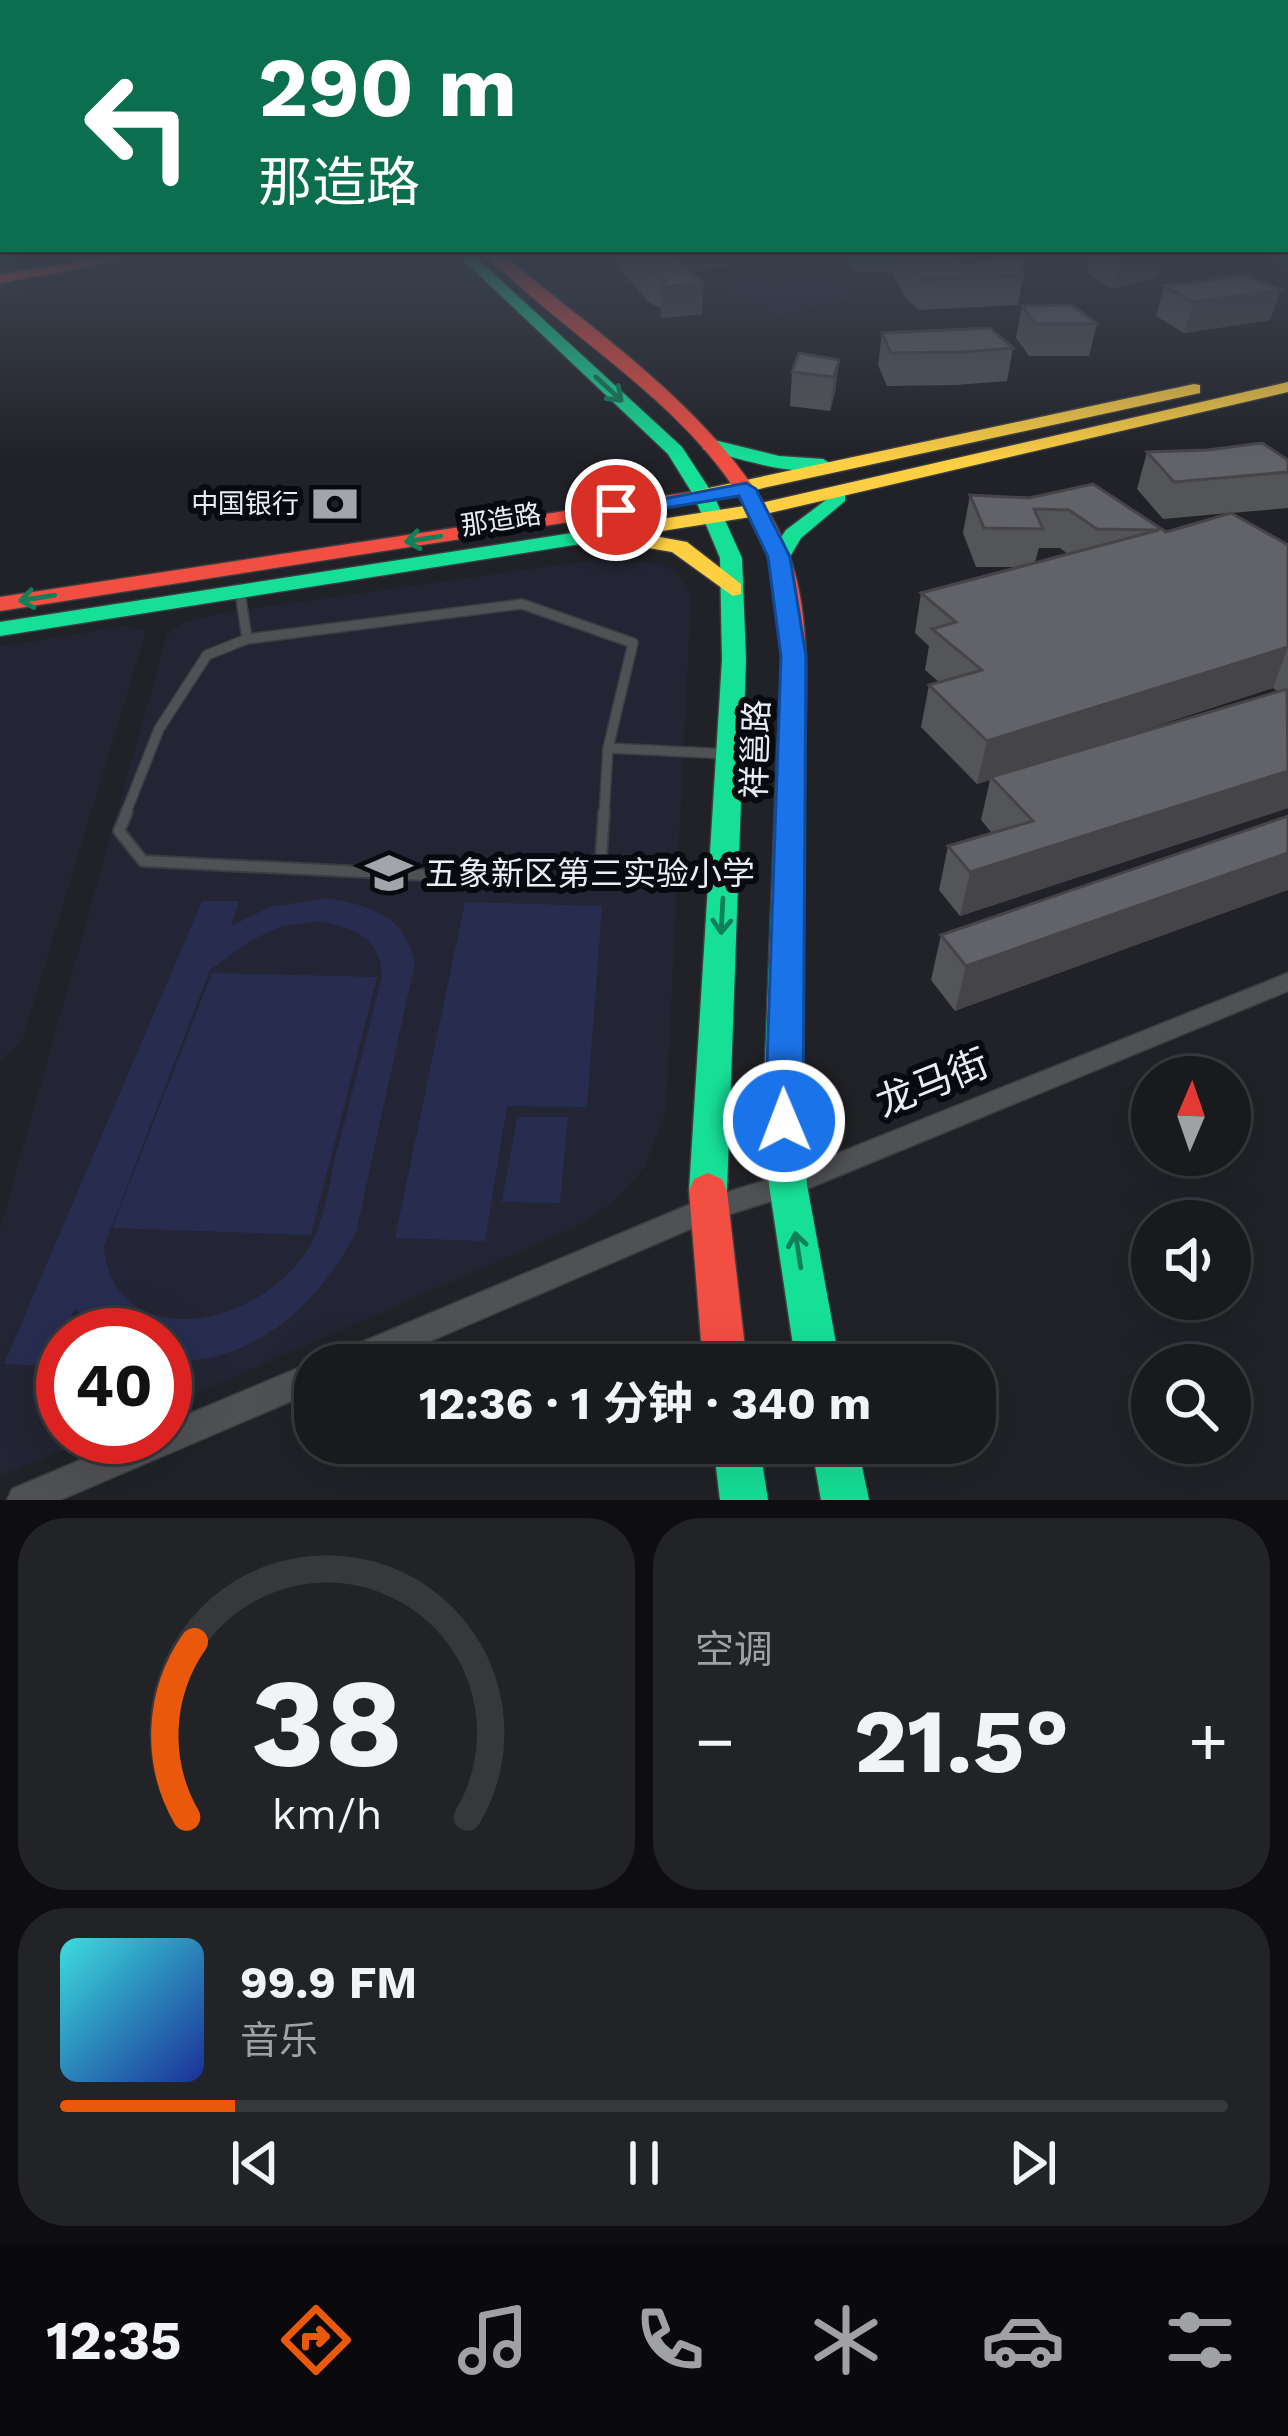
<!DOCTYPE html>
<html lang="zh">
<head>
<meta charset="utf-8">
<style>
  :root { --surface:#191a1d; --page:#222326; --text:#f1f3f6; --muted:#9fa1a4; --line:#37383b; --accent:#ea580c }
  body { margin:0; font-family:"Work Sans","Noto Sans SC",sans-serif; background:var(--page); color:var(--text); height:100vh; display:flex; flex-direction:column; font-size:45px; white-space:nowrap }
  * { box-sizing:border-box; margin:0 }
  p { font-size:39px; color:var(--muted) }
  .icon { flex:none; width:66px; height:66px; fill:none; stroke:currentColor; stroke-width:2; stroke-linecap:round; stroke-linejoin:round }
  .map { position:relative; height:1500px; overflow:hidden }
  .side { display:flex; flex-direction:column; gap:18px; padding:18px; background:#0e0e10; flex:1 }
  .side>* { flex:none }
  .top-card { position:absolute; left:0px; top:0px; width:1290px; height:252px; box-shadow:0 12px 48px #0002,0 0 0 3px var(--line); background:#0b6e4f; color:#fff; overflow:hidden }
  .needle { width:78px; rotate:2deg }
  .controls { position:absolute; left:1131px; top:1056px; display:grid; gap:24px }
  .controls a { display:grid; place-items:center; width:120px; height:120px; border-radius:50%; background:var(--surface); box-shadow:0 12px 48px #0002,0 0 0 3px var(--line); font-size:60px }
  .speed { position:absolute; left:36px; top:1308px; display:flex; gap:24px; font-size:60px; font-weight:700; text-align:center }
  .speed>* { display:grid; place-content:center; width:156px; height:156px; border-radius:50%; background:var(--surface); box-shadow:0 12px 48px #0002,0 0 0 3px var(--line); line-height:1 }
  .speed .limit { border:18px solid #d22; background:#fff; color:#111 }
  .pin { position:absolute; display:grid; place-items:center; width:102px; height:102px; color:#fff; margin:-51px; border:6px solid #fff; border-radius:50%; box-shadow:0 3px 12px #0007 }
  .me { position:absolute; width:132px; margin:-66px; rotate:359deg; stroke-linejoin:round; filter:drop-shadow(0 0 9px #0008) }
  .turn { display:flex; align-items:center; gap:42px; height:252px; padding:0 60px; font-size:54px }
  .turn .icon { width:156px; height:156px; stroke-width:2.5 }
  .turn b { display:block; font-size:84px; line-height:102px }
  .big { font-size:90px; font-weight:700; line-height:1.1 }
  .side .tile { flex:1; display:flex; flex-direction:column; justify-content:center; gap:18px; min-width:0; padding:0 42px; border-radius:48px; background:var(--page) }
  .side .dial { align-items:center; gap:0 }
  .dial svg { height:312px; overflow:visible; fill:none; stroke:var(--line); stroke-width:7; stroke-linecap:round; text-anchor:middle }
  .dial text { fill:var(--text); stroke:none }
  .song { display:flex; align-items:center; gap:36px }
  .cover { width:144px; height:144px; border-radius:18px; background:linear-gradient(135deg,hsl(180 70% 55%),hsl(230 70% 35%)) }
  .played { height:12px; border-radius:6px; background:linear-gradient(90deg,var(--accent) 15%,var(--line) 15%) }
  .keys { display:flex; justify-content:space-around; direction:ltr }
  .heat { display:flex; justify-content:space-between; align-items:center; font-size:66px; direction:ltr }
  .side .tiles { flex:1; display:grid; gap:18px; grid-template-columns:1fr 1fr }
  .tile:last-child { grid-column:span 2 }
  .trip { position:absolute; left:294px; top:1344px; width:702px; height:120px; border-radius:48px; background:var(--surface); box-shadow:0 12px 48px #0002,0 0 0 3px var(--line); font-weight:700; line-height:120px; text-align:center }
  .menu { display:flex; height:192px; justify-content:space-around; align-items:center; background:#0a0a0c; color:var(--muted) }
  .menu .icon { width:84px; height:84px }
  .menu .current { color:var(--accent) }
  .menu b { font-size:54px; color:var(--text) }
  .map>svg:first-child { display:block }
  .built { fill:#232534 }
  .green { fill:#282d50; fill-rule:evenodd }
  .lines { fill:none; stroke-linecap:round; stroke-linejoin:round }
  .lane-far1-casing { stroke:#3b3d41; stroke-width:12 }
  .lane-casing { stroke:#3b3d41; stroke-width:14 }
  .street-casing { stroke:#3b3d41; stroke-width:3 }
  .fast-casing { stroke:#3b3d41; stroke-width:3 }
  .slow-casing { stroke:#3b3d41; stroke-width:3 }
  .jam-casing { stroke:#3b3d41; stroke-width:3 }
  .lane-far1 { stroke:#505154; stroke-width:9 }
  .lane { stroke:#505154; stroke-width:10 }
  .street { fill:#505154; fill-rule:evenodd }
  .fast { fill:#16e098; fill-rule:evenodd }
  .slow { fill:#ffcf43; fill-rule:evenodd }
  .jam { fill:#f24e42; fill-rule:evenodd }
  .wall { fill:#545559; fill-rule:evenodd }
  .shaded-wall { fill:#454549 }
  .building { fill:#626368; stroke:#454549; stroke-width:3 }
  .oneway { stroke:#10805a }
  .route { fill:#1a73e8; stroke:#114b97; stroke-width:3 }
  .labels { text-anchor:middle; stroke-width:12; stroke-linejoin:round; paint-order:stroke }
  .far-poi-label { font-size:27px; fill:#eaecf3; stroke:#090a0f; text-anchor:end }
  .far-street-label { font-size:27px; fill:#eaecf3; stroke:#090a0f }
  .street-label { font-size:33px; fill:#eaecf3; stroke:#090a0f }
  .poi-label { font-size:33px; fill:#eaecf3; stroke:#090a0f; text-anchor:start }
  .near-street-label { font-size:39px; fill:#eaecf3; stroke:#090a0f }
</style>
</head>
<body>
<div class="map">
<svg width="1288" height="1500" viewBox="0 0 1288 1500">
  <rect width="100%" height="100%" fill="#212227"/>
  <g class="built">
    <path d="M813,277l45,19 -81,20 -62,-30 38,-8 19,8z"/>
    <path d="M603,559l55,4 19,9 14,26 -25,513 -21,56 -31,34 -38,26 -411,180v-72h-102v102h35l-98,38v-246l167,-594 15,-12 40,-10z"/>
    <path d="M125,626l21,5 -124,410 -22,20v-414z"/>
  </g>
  <g class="green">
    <path d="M325,898c44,7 79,16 90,64l-59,270c-35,70 -105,136 -191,128v-25h-67l-23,-27 -25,58 -46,-2 198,-463h37l-8,25 39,-19zM318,921c36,7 62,15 64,55 -15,60 -30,119 -46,179 -7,29 -11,63 -25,89 -27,49 -93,84 -148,73 -36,-7 -57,-35 -59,-71l106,-276 41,-30 32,-14z"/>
    <path d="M465,902l137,4 -15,201 -80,-1 -22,135 -90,-3z"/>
    <path d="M212,973l165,4 -66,258 -199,-7z"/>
    <path d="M517,1117h51l-8,86 -58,-1z"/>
  </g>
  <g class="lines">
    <g class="lane-far1-casing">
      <g id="lane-far1">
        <path d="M240,592l7,47 275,-35 111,39 -25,105 120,6"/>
        <path d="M125,815l34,-86 48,-74 40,-16"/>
        <path d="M604,815l4,-67"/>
      </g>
    </g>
    <g class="lane-casing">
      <path id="lane" d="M127,812l-8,19 24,30 420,21 38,-25 3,-45"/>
    </g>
    <g class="street-casing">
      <g id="street">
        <path d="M1288,973v18l-491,202 -86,27 -336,145h-48l4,-10 367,-154 88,-27z"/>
        <path d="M315,1361l9,4h-9v26l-255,109h-53l5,-11 123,-52h30v-13z"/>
      </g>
    </g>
    <g class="fast-casing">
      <g id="fast">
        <path d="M455,252h15l212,195 32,49 28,62 4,102 -19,531 -5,12 -14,6 -14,-6 -5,-12 33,-531 -2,-102 -26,-62 -26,-42z"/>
        <path d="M1276,252h12v5l-10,-2z"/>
        <path d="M710,439l69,17 44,3 10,6c-26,17 -99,-8 -130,-16v-8z"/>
        <path d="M838,491l7,2v8l-44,37 -14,24h-16l-3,-5 18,-27z"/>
        <path d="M585,531l8,1v10l-593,94v-14z"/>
        <path d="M791,746l14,9 -5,334 7,96 33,180h-44l-27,-180 -5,-96 13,-334z"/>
        <path d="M713,1443h46l9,57h-48z"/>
        <path d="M811,1443h46l12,57h-48z"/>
      </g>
    </g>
    <g class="slow-casing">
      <g id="slow">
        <path d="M1288,382v10l-531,124 -114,18 44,8 54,42v10l-8,2 -61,-44 -47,-8 -1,-7 -39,6 -11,-6 11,-6 172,-27z"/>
        <path d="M1194,384l6,1v8l-510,111 -10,-6 10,-6z"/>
      </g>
    </g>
    <g class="jam-casing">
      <g id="jam">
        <path d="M135,252h31l-166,31v-8z"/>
        <path d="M484,252h15c103,86 265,191 298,329 13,57 9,116 8,174l-4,6h-20l-4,-6c3,-58 10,-118 -3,-175 -33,-150 -192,-226 -290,-328z"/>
        <path d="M690,492l7,2v8l-697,109v-14z"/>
        <path d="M708,1173l14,6 5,12 20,174h-44l-14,-174 5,-12z"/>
      </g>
    </g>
    <use href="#lane-far1" class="lane-far1"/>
    <use href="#lane" class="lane"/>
    <use href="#street" class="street"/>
    <use href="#fast" class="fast"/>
    <use href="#slow" class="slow"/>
    <use href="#jam" class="jam"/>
  </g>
  <g class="wall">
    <path d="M609,252h175v3l-93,17 11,42 -41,4v-10l-11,-5 -34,-38v-9z"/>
    <path d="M835,252h111l14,11 64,12 -6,30 -99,5 -12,-10 -16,-29h-36z"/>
    <path d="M1091,252h72l-6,25 -45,12 -25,-16z"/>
    <path d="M1164,286l116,4 -10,30 -86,13 -28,-17z"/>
    <path d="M1022,306l75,18 -8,32h-60l-13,-18z"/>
    <path d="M882,333l131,15 -6,33 -51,4 -69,1 -9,-21z"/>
    <path d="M839,360l-4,33 -5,18 -40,-5 2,-34z"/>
    <path d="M1147,452l141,8v48l-57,5 57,32v263l-328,108 -21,-26 9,-44 44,-13 -11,-13 9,-40 -13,4 -56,-57 8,-42 10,-3 -14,-12 4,-24 -14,-13 6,-40 95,-26h-40l-13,-34 7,-38 59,3 137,34 63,-19 -66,6 -26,-30zM1039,548h21l8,6 -33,8zM1273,688l6,4 -194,57z"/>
    <path d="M1288,816l-333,195 -24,-31 10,-45z"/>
  </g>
  <g class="shaded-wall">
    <path d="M665,252h119v3l-119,22z"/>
    <path d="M1148,252h15l-6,25 -45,12 7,-30z"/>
    <path d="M703,283l-1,31 -41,4v-31z"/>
    <path d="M1280,290l-10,30 -86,13 9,-31z"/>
    <path d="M839,360l-4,33 -5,18 4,-34z"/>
    <path d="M1288,647l-15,41 -280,91 -2,-2 -1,3 -13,4 10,-43z"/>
    <path d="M1288,771v37l-328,108 10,-44z"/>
    <path d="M1288,853v37l-333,121 11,-45z"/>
  </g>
  <g class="building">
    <path d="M630,252h40l33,31 -42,4 5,-7 -16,-7z"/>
    <path d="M900,252h46l14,11 62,-4 2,16 -101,4 -12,-9z"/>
    <path d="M1106,252h42l-29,7z"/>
    <path d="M1243,275l37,15 -87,12 -29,-16 43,-5z"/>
    <path d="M1072,305l25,19h-62l-13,-18z"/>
    <path d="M990,328l23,20 -51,4 -71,1 -9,-20z"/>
    <path d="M799,353l40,7 -5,17 -42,-5z"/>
    <path d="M1262,443l26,17v12l-114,10 -27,-30 60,-2z"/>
    <path d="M1093,484l73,48 65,-19 57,32v102l-301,94 -58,-56 53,-15 -50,-41 24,-7 -35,-29 238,-63 -62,-1 -28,-19 -35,-1 9,20 -59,-1 -14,-33 59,3z"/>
    <path d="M1287,689l1,82 -318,101 -22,-26 85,-25 -42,-44z"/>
    <path d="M1288,816v37l-322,113 -25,-31z"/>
  </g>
  <defs><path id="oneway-shaft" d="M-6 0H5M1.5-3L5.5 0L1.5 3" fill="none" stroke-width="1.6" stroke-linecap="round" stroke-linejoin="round" transform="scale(3)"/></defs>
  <g class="oneway">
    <use href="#oneway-shaft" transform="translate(609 389) rotate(43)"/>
    <use href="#oneway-shaft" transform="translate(423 539) rotate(171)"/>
    <use href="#oneway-shaft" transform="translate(37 598) rotate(171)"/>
    <use href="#oneway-shaft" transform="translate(722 916) rotate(93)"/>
    <use href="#oneway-shaft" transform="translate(798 1250) rotate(-99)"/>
  </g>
  <linearGradient id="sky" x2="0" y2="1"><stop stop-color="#121315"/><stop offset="0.55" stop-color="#3d4452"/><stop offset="1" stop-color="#3d4452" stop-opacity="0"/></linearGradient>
  <rect width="1288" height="462" fill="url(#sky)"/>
  <path class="route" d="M746,483l10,6 34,68 16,99 -3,465 -6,12 -13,4 -13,-4 -6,-12 16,-465 -13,-99 -29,-61 -123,20 -10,-6z"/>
  <defs>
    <g id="bank-bare" transform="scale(3.6)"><path d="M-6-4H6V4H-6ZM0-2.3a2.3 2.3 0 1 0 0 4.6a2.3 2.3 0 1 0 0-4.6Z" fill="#a4a5ac" stroke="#090a0f" stroke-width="2.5" paint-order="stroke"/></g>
    <g id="school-bare" transform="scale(3.6)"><path d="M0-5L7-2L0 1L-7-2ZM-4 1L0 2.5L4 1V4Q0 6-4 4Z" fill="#a4a5ac" stroke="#090a0f" stroke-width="2.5" paint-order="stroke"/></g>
  </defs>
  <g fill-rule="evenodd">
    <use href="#bank-bare" x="335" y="504"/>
    <use href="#school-bare" x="389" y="873"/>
  </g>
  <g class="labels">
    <g class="far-poi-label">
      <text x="299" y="513">中国银行</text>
    </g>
    <g class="far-street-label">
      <text transform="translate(501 520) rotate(-9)" y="9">那造路</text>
    </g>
    <g class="street-label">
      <text transform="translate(755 749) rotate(-88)" y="12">祥邕路</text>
    </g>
    <g class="poi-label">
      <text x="425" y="885">五象新区第三实验小学</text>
    </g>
    <g class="near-street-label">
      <text transform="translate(932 1082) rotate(-22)" y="14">龙马街</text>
    </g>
  </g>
</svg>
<div class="controls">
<a><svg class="needle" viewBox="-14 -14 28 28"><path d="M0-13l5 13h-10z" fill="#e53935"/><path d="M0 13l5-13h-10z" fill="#9fa1a4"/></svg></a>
<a><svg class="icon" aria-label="sound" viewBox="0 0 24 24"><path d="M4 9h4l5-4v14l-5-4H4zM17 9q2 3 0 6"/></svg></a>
<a><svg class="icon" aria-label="search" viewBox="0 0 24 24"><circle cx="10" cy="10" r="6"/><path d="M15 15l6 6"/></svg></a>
</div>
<div class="speed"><div class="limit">40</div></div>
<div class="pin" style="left:616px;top:510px;background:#d93025"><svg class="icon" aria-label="arrive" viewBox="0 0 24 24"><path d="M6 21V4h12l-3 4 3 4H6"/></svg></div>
<svg class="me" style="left:784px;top:1121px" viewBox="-20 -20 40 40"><circle r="17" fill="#1a73e8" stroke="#fff" stroke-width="3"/><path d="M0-11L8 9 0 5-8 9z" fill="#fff"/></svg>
<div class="trip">12:36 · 1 分钟 · 340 m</div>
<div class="top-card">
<div class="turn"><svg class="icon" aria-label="left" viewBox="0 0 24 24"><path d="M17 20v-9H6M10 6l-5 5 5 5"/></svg><div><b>290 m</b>那造路</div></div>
</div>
</div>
<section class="side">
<div class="tiles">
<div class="tile dial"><svg viewBox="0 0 100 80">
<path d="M14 69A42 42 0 1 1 86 69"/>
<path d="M14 69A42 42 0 0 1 16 24" stroke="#ea580c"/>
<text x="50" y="56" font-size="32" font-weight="700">38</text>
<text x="50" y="72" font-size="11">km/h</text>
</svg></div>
<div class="tile"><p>空调</p>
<div class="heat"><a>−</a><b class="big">21.5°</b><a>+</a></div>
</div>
<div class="tile">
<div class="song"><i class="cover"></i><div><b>99.9 FM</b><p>音乐</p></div></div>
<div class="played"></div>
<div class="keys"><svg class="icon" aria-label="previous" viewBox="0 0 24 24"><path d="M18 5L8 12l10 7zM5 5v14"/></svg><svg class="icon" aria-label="pause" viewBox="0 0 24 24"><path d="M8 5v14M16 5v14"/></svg><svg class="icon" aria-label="next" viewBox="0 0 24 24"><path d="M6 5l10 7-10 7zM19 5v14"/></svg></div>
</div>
</div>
</section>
<nav class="menu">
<b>12:35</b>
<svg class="icon current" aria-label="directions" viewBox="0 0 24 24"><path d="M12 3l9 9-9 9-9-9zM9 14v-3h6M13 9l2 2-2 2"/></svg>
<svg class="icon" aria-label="music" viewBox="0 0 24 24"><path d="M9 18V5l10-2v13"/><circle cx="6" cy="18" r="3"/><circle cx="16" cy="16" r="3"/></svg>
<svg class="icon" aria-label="phone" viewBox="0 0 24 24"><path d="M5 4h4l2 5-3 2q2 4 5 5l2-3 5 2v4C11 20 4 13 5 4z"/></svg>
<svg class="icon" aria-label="climate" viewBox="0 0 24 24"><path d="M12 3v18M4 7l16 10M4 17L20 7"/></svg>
<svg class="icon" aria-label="car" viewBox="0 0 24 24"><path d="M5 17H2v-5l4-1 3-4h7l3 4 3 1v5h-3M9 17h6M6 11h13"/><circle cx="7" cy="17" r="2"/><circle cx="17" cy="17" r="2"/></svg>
<svg class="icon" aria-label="filters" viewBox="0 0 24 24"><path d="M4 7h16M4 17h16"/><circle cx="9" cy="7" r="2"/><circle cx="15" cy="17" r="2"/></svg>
</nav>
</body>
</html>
